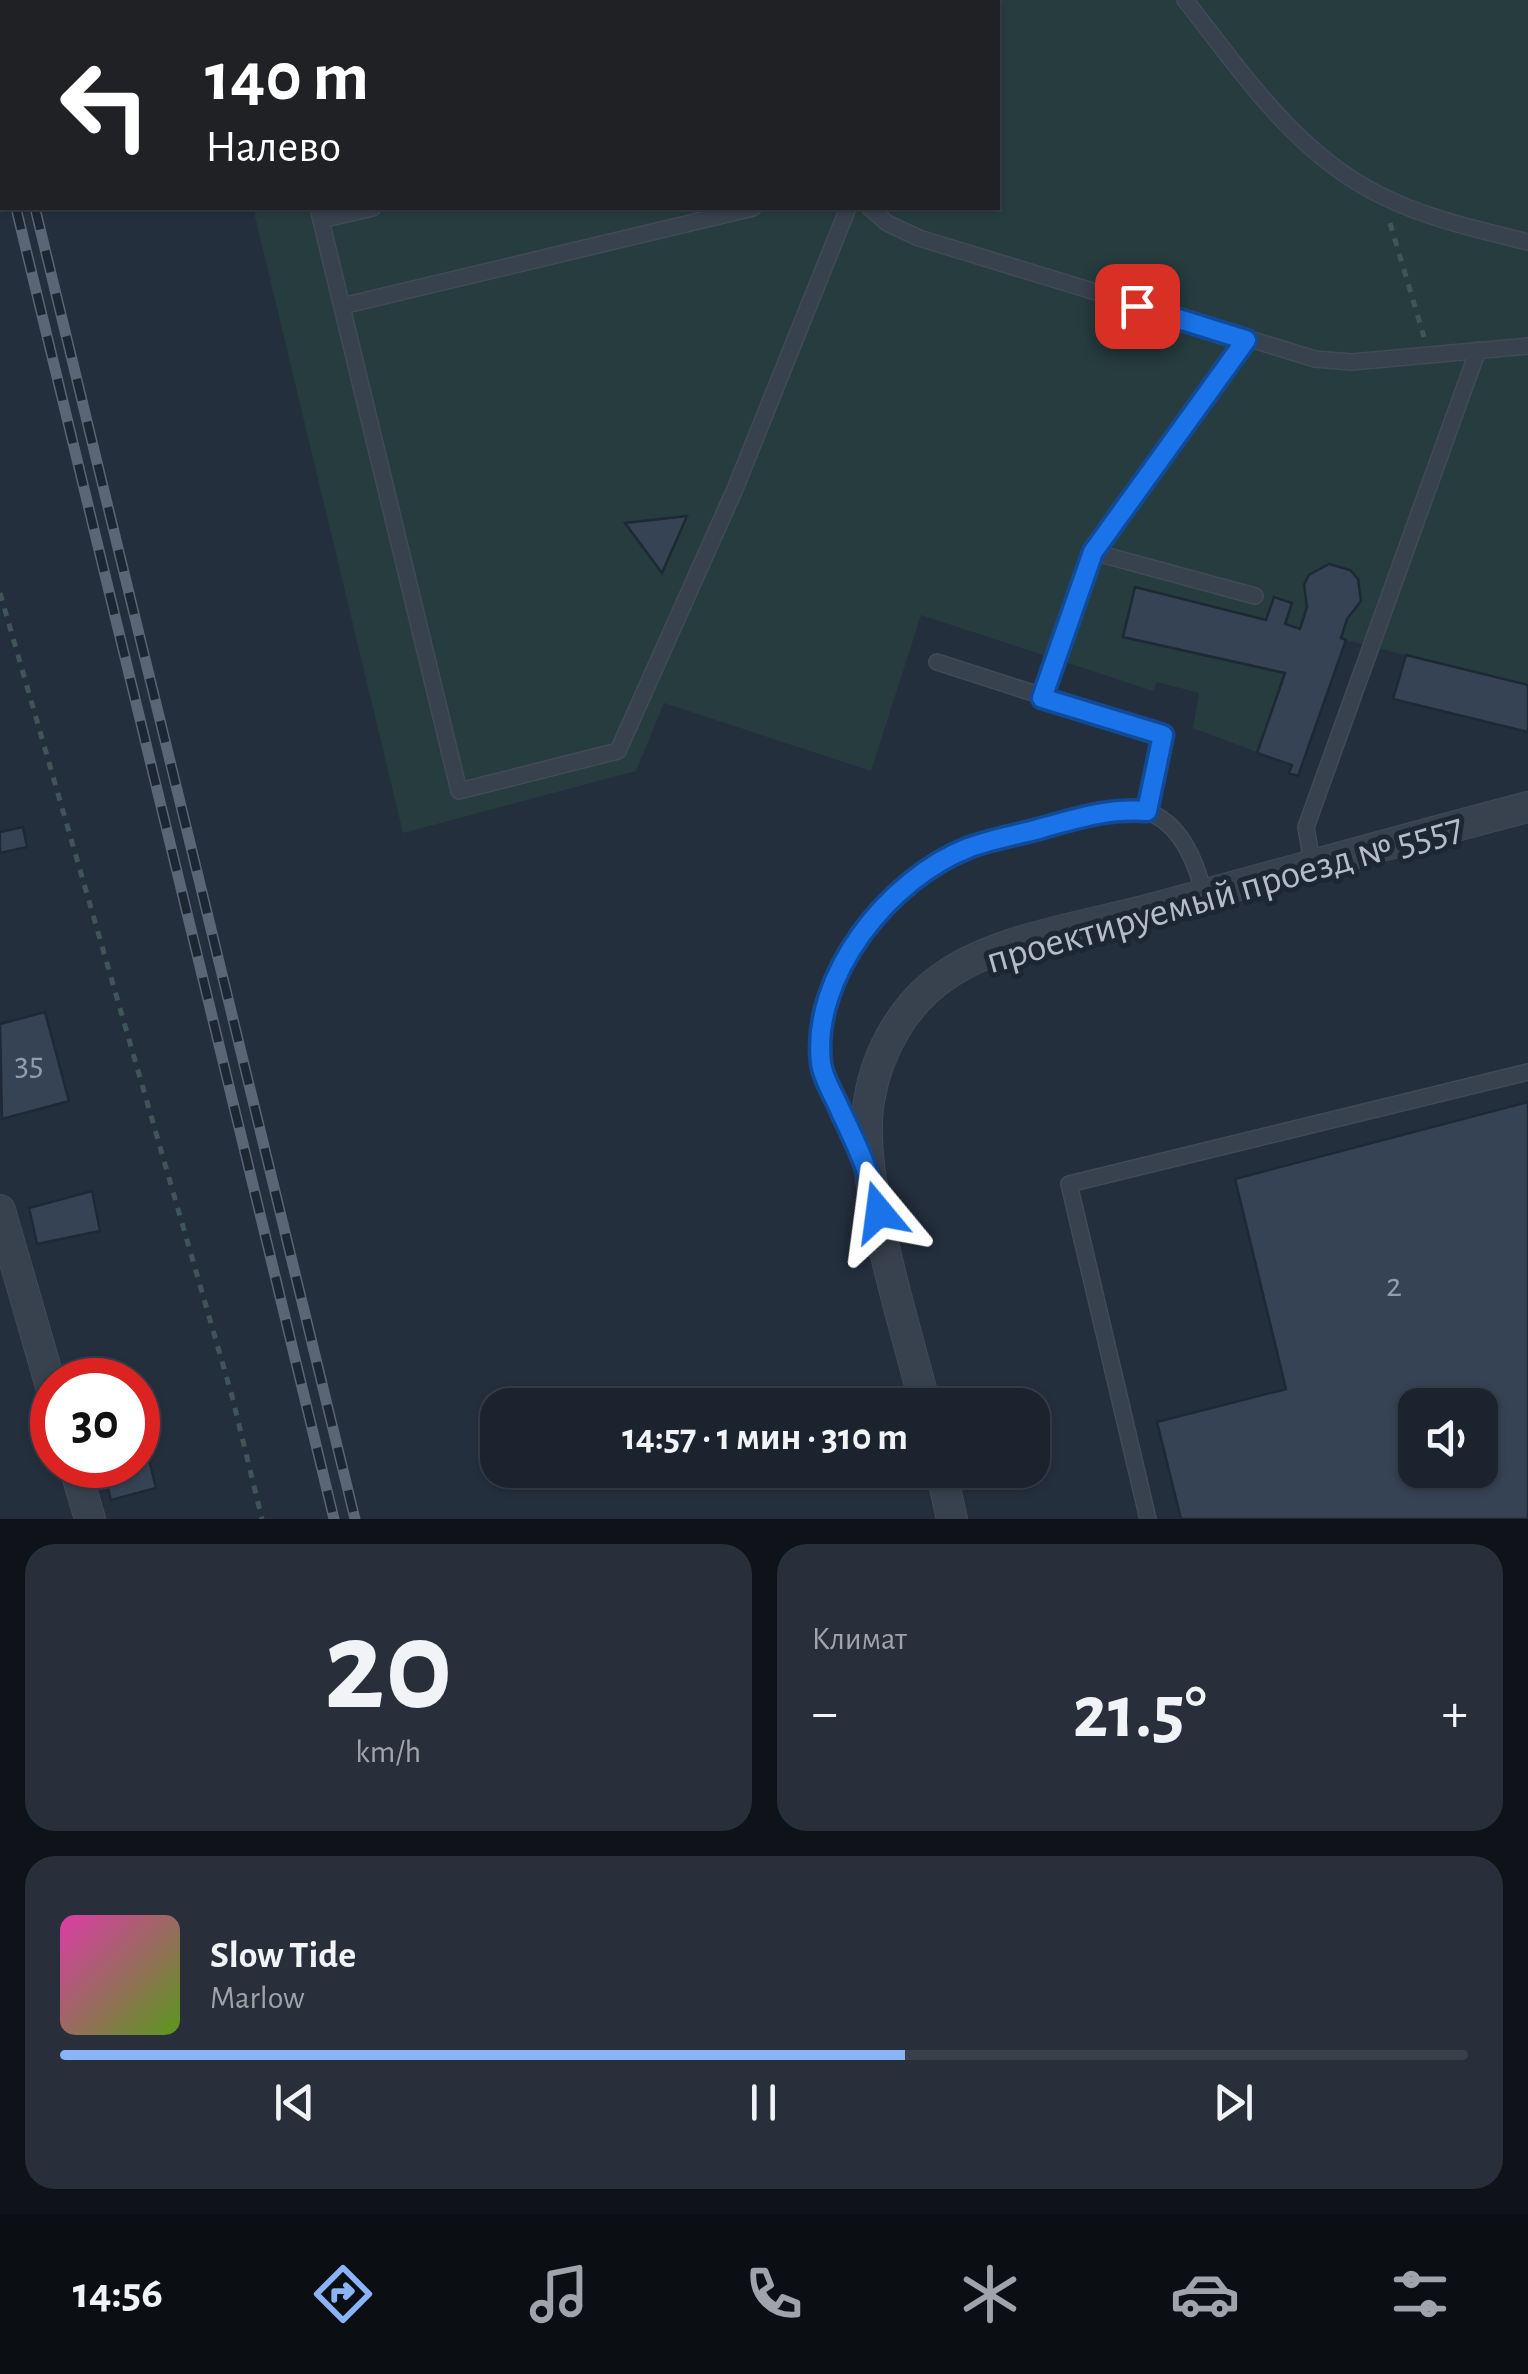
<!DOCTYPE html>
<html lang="ru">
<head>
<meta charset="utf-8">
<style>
  :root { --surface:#1b232e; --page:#282f3a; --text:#f1f3f6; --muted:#a0a4aa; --line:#39404a; --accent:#8ab4f8 }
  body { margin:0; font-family:"Alegreya Sans",sans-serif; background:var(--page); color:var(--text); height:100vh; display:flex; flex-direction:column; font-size:38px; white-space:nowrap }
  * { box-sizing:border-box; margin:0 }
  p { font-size:32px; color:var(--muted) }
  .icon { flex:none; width:55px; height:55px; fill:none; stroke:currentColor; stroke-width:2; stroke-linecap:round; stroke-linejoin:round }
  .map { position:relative; height:1519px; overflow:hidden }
  .details { display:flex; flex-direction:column; gap:25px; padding:25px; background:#0f1319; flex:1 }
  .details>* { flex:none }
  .banner { position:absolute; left:0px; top:0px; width:1000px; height:210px; box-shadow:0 2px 8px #0004,0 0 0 2px var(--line); background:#202124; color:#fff; overflow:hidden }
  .controls { position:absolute; left:1398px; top:1388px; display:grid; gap:20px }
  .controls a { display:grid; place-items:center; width:100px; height:100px; border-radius:20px; background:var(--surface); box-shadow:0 2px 8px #0004,0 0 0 2px var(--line); font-size:50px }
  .speed { position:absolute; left:30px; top:1358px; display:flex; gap:20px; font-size:50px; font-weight:700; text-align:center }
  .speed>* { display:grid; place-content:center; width:130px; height:130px; border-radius:50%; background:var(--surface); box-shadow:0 2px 8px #0004,0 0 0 2px var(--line); line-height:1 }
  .speed .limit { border:15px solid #d22; background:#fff; color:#111 }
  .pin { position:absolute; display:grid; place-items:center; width:85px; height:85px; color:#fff; margin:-42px; border-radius:20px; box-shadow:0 5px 15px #0006 }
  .me { position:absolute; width:110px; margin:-55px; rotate:344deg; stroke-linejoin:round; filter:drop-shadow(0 0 8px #0008) }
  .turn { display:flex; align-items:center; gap:35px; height:210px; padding:0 40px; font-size:45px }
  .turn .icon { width:130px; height:130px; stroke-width:2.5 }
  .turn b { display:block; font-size:70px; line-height:85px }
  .big { font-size:75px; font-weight:600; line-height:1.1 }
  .details .widget { flex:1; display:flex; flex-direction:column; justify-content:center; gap:15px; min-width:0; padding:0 35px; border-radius:30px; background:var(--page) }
  .details .dial { align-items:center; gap:0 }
  .dial b { font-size:130px; line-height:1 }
  .song { display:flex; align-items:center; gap:30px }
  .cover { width:120px; height:120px; border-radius:15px; background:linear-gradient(135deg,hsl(320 70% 55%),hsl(90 70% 35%)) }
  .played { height:10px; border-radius:5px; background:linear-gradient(90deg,var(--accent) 60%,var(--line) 60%) }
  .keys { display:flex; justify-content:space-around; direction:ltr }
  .heat { display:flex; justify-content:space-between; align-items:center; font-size:55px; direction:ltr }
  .details .tiles { flex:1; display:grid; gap:25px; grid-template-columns:1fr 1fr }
  .widget:last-child { grid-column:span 2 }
  .trip { position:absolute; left:480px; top:1388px; width:570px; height:100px; border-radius:30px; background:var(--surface); box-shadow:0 2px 8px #0004,0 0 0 2px var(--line); font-weight:600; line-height:100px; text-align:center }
  .menu { display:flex; height:160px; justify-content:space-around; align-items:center; background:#0b0e12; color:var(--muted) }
  .menu .icon { width:70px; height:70px }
  .menu .on { color:var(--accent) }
  .menu b { font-size:45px; color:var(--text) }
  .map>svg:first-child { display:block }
  .green { fill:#263c3f }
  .building { fill:#364354; stroke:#1f2835; stroke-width:2.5; fill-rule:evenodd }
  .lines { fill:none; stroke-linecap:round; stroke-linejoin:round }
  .service-casing { stroke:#414a57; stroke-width:18 }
  .minor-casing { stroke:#414a57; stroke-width:32 }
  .path { stroke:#3f5557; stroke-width:5; stroke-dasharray:8 8; stroke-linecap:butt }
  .service { stroke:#38414e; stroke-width:15 }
  .minor { stroke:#38414e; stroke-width:30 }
  .rail-casing { stroke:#5a6575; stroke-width:11 }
  .rail { stroke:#1d2633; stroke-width:8; stroke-dasharray:22; stroke-linecap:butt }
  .route-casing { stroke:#114b97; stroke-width:25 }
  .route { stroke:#1a73e8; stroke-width:18 }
  .labels { text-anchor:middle; stroke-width:10; stroke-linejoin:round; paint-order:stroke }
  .number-label { font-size:35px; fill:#929caa }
  .street-label { font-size:40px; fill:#b4bcc9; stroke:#1d2633 }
</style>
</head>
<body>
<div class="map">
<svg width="1528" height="1519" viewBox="0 0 1528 1519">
  <rect width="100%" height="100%" fill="#242f3e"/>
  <path class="green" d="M203,0h1325v732l-135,-33 12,-44 -59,-15 -48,136 -9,-3 2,-8 -98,-37 6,-35 -42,-11 -4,9 -232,-76 -50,156 -207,-68 -28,68 -233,62 -150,-625h745v-206z"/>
  <g class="building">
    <path d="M687,516l-25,57 -37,-50z"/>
    <path d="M1329,564l21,6 8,9 3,22 -14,18 -6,19 5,2 -48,136 -9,-3 3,-8 -35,-12 28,-80 -162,-36 12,-50 131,33 8,-23 18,6 -7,21 15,5 7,-22 -3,-22 5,-10z"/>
    <path d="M1406,655l122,30v47l-135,-33z"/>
    <path d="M23,827l4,20 -27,6v-21z"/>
    <path d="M45,1012l24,89 -67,18 -2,-95z"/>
    <path d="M1528,1102v417h-347l-24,-97 129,-33 -51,-210zM1415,1405h65v65h-65z"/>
    <path d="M92,1191l8,40 -63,13 -8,-36z"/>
    <path d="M143,1436l13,52 -45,12 -9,-35h36v-28z"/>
  </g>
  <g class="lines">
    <g class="service-casing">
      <g id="service">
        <path d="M267,0v2"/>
        <path d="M535,0l1,2"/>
        <path d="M813,0l1,2"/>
        <path d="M1185,0c57,72 110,153 195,195 45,23 99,35 148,47"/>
        <path d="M318,208l141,583 159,-40 117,-262 113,-281"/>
        <path d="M870,208l17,15 32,15 396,121 37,3 176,-16"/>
        <path d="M321,220l52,-12"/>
        <path d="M342,306l411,-98"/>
        <path d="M1093,552l162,44"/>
        <path d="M937,662l226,73 -16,76"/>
        <path d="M1042,698l51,-146 153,-212"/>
        <path d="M1312,863l-6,-36 172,-477"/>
        <path d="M859,1150c-12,-26 -31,-55 -38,-83 -20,-85 61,-169 127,-209 25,-15 57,-20 86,-28 33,-9 77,-29 111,-19 36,11 51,51 59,83"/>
        <path d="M1148,1519l-79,-335 459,-112"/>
      </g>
    </g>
    <g class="minor-casing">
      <g id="minor">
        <path d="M0,1210l52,180"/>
        <path d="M925,1405c-19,-79 -69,-228 -56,-304 8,-50 35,-98 77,-126 52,-36 140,-49 201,-65 127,-34 254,-70 381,-103"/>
        <path d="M74,1465l16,54"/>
        <path d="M941,1470l11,49"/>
      </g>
    </g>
    <g class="path">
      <path d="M1390,223l34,114"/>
      <path d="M0,593l232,803 30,123"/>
    </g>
    <use href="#service" class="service"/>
    <use href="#minor" class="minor"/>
    <g class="rail-casing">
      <g id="rail">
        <path d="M0,62l2,11"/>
        <path d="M0,143l2,10"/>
        <path d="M16,208l318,1311"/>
        <path d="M35,208l320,1311"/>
      </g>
    </g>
    <use href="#rail" class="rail"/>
  </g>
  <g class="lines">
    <g class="route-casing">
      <path id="route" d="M879,1212c-8,-36 -22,-67 -38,-100 -6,-15 -18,-33 -20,-49 -10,-87 68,-184 147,-215 23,-9 50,-13 74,-20 36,-10 67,-20 105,-17l16,-76 -121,-37 51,-146 153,-212 -109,-34"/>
    </g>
    <use href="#route" class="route"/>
  </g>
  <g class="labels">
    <g class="number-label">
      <text x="29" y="1075">35</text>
      <text x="1394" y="1296">2</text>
    </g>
    <g class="street-label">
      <text transform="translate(1224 892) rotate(-16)" y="14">проектируемый проезд № 5557</text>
    </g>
  </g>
</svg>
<div class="controls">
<a><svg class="icon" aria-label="sound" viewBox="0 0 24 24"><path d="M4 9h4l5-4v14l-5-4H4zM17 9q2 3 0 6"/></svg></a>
</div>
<div class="speed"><div class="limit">30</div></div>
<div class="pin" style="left:1137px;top:306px;background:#d93025"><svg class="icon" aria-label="arrive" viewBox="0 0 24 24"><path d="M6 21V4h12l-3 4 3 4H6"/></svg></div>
<svg class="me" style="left:879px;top:1212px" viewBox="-20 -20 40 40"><path d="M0-17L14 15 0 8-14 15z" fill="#1a73e8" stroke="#fff" stroke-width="4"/></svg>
<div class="trip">14:57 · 1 мин · 310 m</div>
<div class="banner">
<div class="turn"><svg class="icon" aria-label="left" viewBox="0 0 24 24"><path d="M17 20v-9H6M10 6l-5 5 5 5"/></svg><div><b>140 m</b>Налево</div></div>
</div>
</div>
<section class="details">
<div class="tiles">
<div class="widget dial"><b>20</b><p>km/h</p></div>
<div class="widget"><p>Климат</p>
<div class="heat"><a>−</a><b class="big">21.5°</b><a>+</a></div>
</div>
<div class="widget">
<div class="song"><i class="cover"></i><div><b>Slow Tide</b><p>Marlow</p></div></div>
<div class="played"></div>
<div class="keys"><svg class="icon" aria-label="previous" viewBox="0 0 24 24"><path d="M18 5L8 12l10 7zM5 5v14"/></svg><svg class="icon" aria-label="pause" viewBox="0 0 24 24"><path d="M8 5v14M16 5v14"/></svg><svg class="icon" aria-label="next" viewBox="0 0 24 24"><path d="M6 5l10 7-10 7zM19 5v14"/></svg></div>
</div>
</div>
</section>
<nav class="menu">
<b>14:56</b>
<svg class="icon on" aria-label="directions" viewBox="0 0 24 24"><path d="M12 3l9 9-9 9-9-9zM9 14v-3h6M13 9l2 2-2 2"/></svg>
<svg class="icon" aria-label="music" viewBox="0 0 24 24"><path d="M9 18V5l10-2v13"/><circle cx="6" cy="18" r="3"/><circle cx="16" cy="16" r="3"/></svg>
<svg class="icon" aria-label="phone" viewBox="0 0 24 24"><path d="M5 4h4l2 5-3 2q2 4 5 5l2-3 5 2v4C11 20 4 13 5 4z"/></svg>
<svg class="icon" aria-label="climate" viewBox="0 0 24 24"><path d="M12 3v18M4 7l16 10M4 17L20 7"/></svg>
<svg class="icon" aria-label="car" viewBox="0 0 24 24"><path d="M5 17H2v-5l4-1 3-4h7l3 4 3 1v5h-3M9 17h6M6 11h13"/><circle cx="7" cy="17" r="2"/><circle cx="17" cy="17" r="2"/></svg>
<svg class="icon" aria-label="filters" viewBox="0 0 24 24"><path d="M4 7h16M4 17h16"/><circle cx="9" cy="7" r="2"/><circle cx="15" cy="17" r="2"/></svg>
</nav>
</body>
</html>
